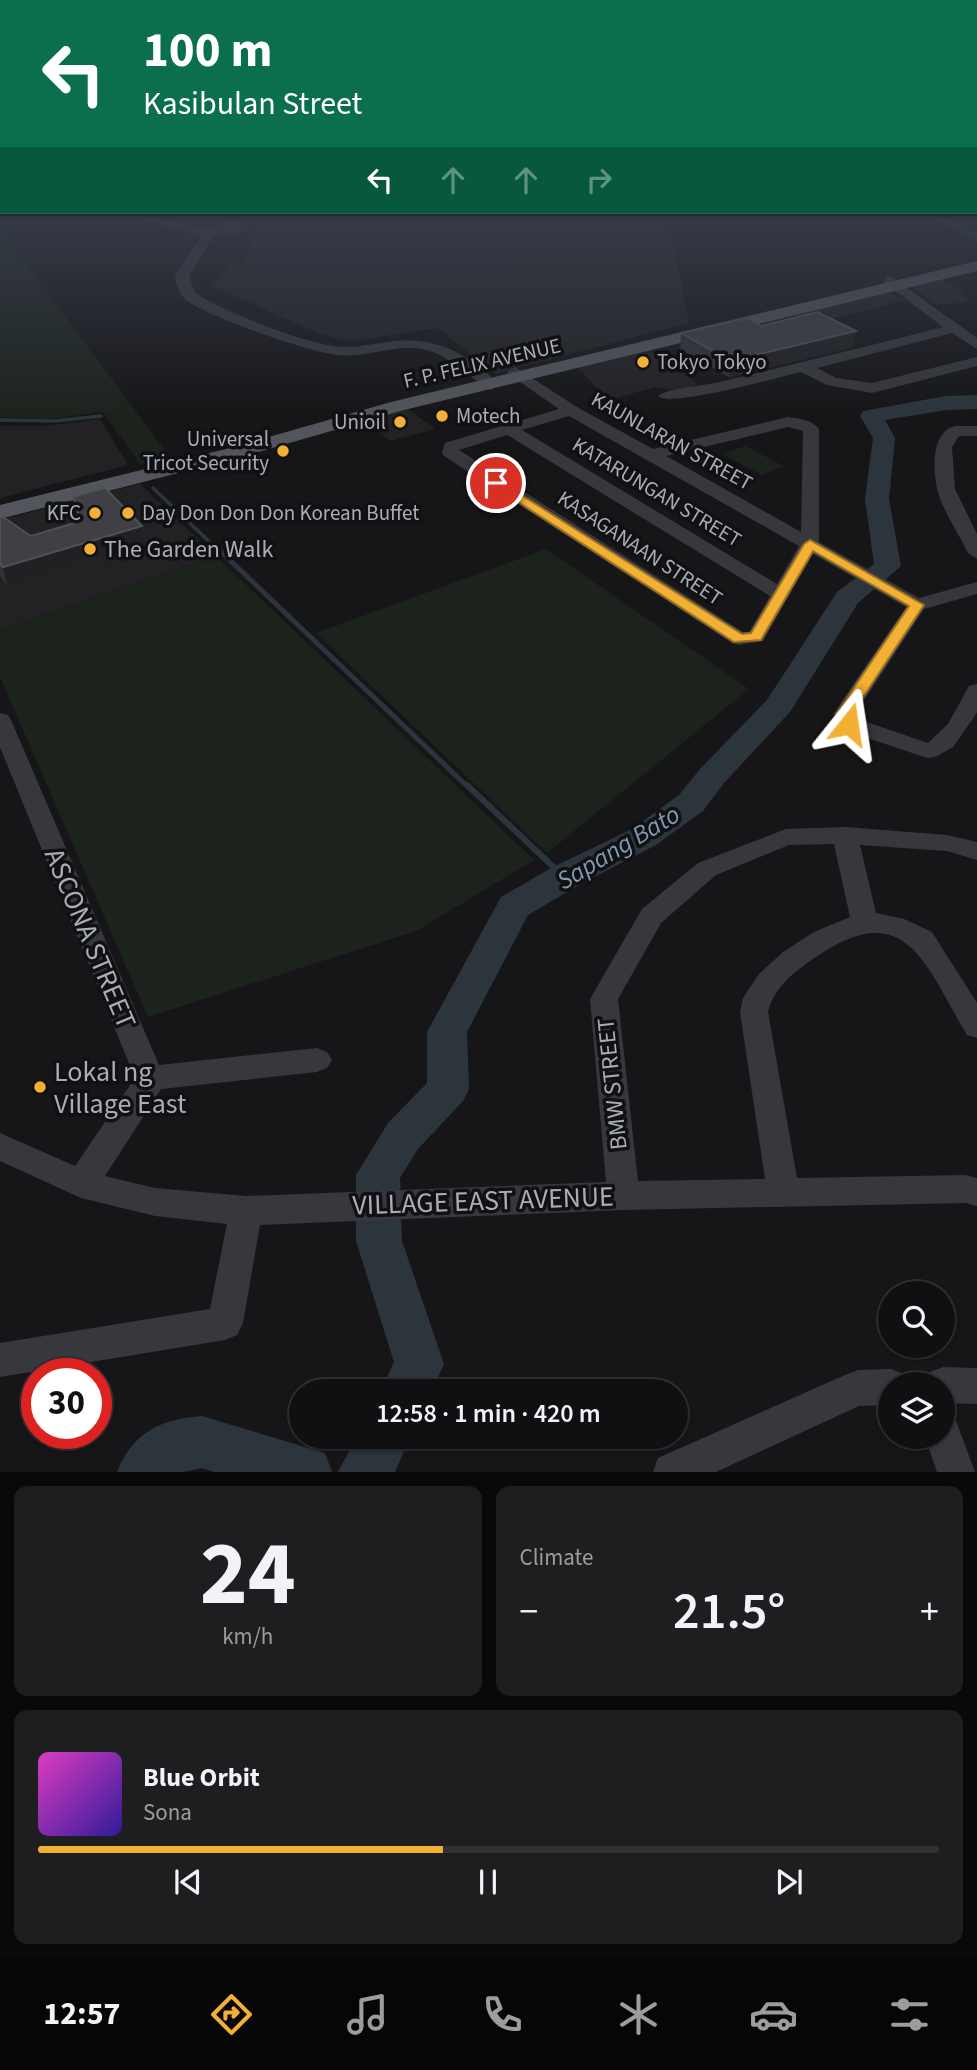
<!DOCTYPE html>
<html lang="en">
<head>
<meta charset="utf-8">
<style>
  :root { --surface:#101012; --page:#1e1e20; --text:#f1f3f6; --muted:#9c9d9f; --line:#303032; --accent:#f2b134 }
  body { margin:0; font-family:"Source Sans 3",sans-serif; background:var(--page); color:var(--text); height:100vh; display:flex; flex-direction:column; font-size:26px; white-space:nowrap }
  * { box-sizing:border-box; margin:0 }
  p { font-size:23px; color:var(--muted) }
  .icon { flex:none; width:38px; height:38px; fill:none; stroke:currentColor; stroke-width:2; stroke-linecap:round; stroke-linejoin:round }
  .map { position:relative; height:1472px; overflow:hidden }
  .sheet { display:flex; flex-direction:column; gap:14px; padding:14px; background:#09090a; flex:1 }
  .sheet>* { flex:none }
  .banner { position:absolute; left:0px; top:0px; width:978px; height:214px; box-shadow:0 2px 5px #0004,0 0 0 2px var(--line); background:#0b6e4f; color:#fff; overflow:hidden }
  .fabs { position:absolute; left:878px; top:1281px; display:grid; gap:14px }
  .fabs a { display:grid; place-items:center; width:77px; height:77px; border-radius:50%; background:var(--surface); box-shadow:0 2px 5px #0004,0 0 0 2px var(--line); font-size:35px }
  .speed { position:absolute; left:21px; top:1358px; display:flex; gap:14px; font-size:35px; font-weight:700; text-align:center }
  .speed>* { display:grid; place-content:center; width:91px; height:91px; border-radius:50%; background:var(--surface); box-shadow:0 2px 5px #0004,0 0 0 2px var(--line); line-height:1 }
  .speed .limit { border:10px solid #d22; background:#fff; color:#111 }
  .pin { position:absolute; display:grid; place-items:center; width:60px; height:60px; color:#fff; margin:-30px; border:4px solid #fff; border-radius:50%; box-shadow:0 2px 7px #0007 }
  .me { position:absolute; width:77px; margin:-38px; rotate:15deg; stroke-linejoin:round; filter:drop-shadow(0 0 5px #0008) }
  .turn { display:flex; align-items:center; gap:24px; height:147px; padding:0 28px; font-size:32px }
  .turn .icon { width:91px; height:91px; stroke-width:2.5 }
  .turn b { display:block; font-size:49px; line-height:60px }
  .lanes { display:flex; align-items:center; height:66px; padding:0 28px; background:#0003; justify-content:center; gap:35px; direction:ltr }
  .lanes .off { opacity:.35 }
  .big { font-size:52px; font-weight:600; line-height:1.1 }
  .sheet .widget { flex:1; display:flex; flex-direction:column; justify-content:center; gap:10px; min-width:0; padding:0 24px; border-radius:14px; background:var(--page) }
  .sheet .dial { align-items:center; gap:0 }
  .dial b { font-size:91px; line-height:1 }
  .song { display:flex; align-items:center; gap:21px }
  .cover { width:84px; height:84px; border-radius:10px; background:linear-gradient(135deg,hsl(310 70% 55%),hsl(250 70% 35%)) }
  .played { height:7px; border-radius:4px; background:linear-gradient(90deg,var(--accent) 45%,var(--line) 45%) }
  .keys { display:flex; justify-content:space-around; direction:ltr }
  .heat { display:flex; justify-content:space-between; align-items:center; font-size:38px; direction:ltr }
  .sheet .tiles { flex:1; display:grid; gap:14px; grid-template-columns:1fr 1fr }
  .widget:last-child { grid-column:span 2 }
  .trip { position:absolute; left:289px; top:1379px; width:399px; height:70px; border-radius:35px; background:var(--surface); box-shadow:0 2px 5px #0004,0 0 0 2px var(--line); font-weight:600; line-height:70px; text-align:center }
  .tabs { display:flex; height:112px; justify-content:space-around; align-items:center; background:#060607; color:var(--muted) }
  .tabs .icon { width:49px; height:49px }
  .tabs .selected { color:var(--accent) }
  .tabs b { font-size:32px; color:var(--text) }
  .map>svg:first-child { display:block }
  .built { fill:#222225 }
  .green { fill:#1c231d }
  .lines { fill:none; stroke-linecap:round; stroke-linejoin:round }
  .stream-far2 { stroke:#2c353c; stroke-width:3.5 }
  .stream-far1 { stroke:#2c353c; stroke-width:5 }
  .stream { stroke:#2c353c; stroke-width:6 }
  .river { fill:#2c353c; fill-rule:evenodd }
  .minor { fill:#37383d; fill-rule:evenodd }
  .major { fill:#53555c; fill-rule:evenodd }
  .wall { fill:#323236 }
  .shaded-wall { fill:#212124 }
  .building { fill:#3f3f44; stroke:#4f5156; stroke-width:2 }
  .route { fill:#f2b134; stroke:#9d7322; stroke-width:2 }
  .poi-dot { fill:#f2b134; stroke:#111113; stroke-width:2.5 }
  .labels { text-anchor:middle; stroke-width:7; stroke-linejoin:round; paint-order:stroke }
  .far-poi-label { font-size:21px; fill:#a8adb8; stroke:#111113; text-anchor:start }
  .far-street-label { font-size:21px; fill:#a8adb8; stroke:#111113 }
  .poi-label { font-size:24px; fill:#a8adb8; stroke:#111113; text-anchor:start }
  .street-label { font-size:24px; fill:#a8adb8; stroke:#111113 }
  .water-label { font-size:26px; font-style:italic; fill:#7f9bb3; stroke:#111113 }
  .near-street-label { font-size:28px; fill:#a8adb8; stroke:#111113 }
  .near-poi-label { font-size:28px; fill:#a8adb8; stroke:#111113; text-anchor:start }
</style>
</head>
<body>
<div class="map">
<svg width="977" height="1472" viewBox="0 0 977 1472">
  <rect width="100%" height="100%" fill="#161618"/>
  <g class="built">
    <path d="M434,212h49l11,4 7,-4h129l6,6 26,6 11,17 16,82 -194,51 -57,-46 -84,13 -17,-2 -21,-7 -106,-47 22,-23h12l15,-39h178z"/>
    <path d="M943,279l23,14 -5,1 10,8 -35,3 -24,-19z"/>
    <path d="M883,290l23,10 -90,23 -21,-11z"/>
    <path d="M647,349l52,35 -20,7 -23,-4 -47,13 -31,-32z"/>
    <path d="M408,409l27,20 -44,12 -28,-20z"/>
    <path d="M100,419l28,46 -128,33v-72h45z"/>
    <path d="M140,484l76,72 -216,74v-110z"/>
  </g>
  <g class="green">
    <path d="M0,229l169,227 -29,8 -37,-52 -55,7 -48,-2z"/>
    <path d="M745,446l39,20 -22,9 -40,-21z"/>
    <path d="M546,549l203,140 -202,164 -231,-220z"/>
    <path d="M216,556l318,304 -118,71 -268,86 -148,-340v-47z"/>
  </g>
  <g class="lines">
    <g class="stream-far2">
      <path d="M0,420l55,1 46,-5"/>
      <path d="M153,488l63,60"/>
    </g>
    <path class="stream-far1" d="M215,546l253,241"/>
    <path class="stream" d="M467,785l97,92"/>
    <g class="river">
      <path d="M977,395v14l-31,1 -61,10 10,18 -6,61 12,67 -43,37 -68,109 -66,71 -21,28 -47,34 -79,41 -49,29 -61,117 2,57 -6,12 -45,48 -18,29 2,63 42,123 -12,27h-51l13,-29 -38,-121v-66l32,-52 39,-40v-51l74,-135 50,-29 81,-39 47,-34 21,-26 67,-69 70,-108 37,-28 -9,-65 8,-61 -13,-22 3,-5 83,-15z"/>
      <path d="M202,1416l123,37 7,19h-118l-12,-4 -19,4h-66c16,-40 44,-53 85,-56z"/>
      <path d="M357,1437h53l-15,35h-57z"/>
    </g>
    <g class="minor">
      <path d="M977,210v5l-6,-3h5z"/>
      <path d="M9,212h18l-27,10v-8z"/>
      <path d="M113,212h19l75,18 27,-11 13,5v6l-16,5 -10,-3 -8,4 -24,40 6,17c30,19 106,49 140,53 20,3 40,-3 59,-5 38,-5 80,14 105,44l-8,5 -5,-2c-18,-14 -36,-31 -59,-38 -29,-8 -60,9 -90,5 -29,-3 -128,-38 -151,-55 -7,-6 -10,-15 -11,-24l26,-40z"/>
      <path d="M924,212h14l39,21v9z"/>
      <path d="M890,276l87,62v11l-25,-16 -135,35 19,10 36,5 105,-26v9l-105,27 -45,-8 -26,-13c-22,5 -131,36 -143,24 7,-7 49,-11 62,-14 75,-18 149,-36 223,-55l-58,-44v-6z"/>
      <path d="M515,367l62,40 76,42 135,-32c12,2 23,2 31,12v113l100,56 58,-16v12l-53,15 -69,105 3,5 70,24 20,-19 21,-38 8,-2v28l-3,5 -21,30 -16,9 -8,2 -8,-2 -80,-27 -8,-15 73,-107 -93,-53 -50,87 -24,4 -7,-2 -288,-187 -2,-4 3,-9 114,-34 -49,-34 -3,-3zM569,416l230,130 -22,38 -255,-154zM788,427l15,4 -2,101 -135,-76zM507,435l263,161 -21,36h-6l-284,-182z"/>
      <path d="M955,426h22v10h-18l-7,11 3,42 22,45v25l-9,-6c-9,-19 -27,-45 -31,-65 -4,-19 -6,-56 18,-62z"/>
      <path d="M0,713l8,2 3,5 148,345 158,-17 10,4 5,8 -5,8 -10,4 -156,17 -56,87 50,12 91,8 360,-14 -16,-183 52,-90 56,-46 88,-34 59,-2 102,8 30,7v18l-30,-9 -87,-6 16,68 28,6 28,13 45,71v35l-10,-3c-41,-68 -60,-141 -151,-78 -21,14 -42,30 -48,55l29,166 168,-3 12,3v28l-12,-3 -342,7 -363,15 -17,98 -6,12 -12,5 -225,37v-34l210,-34 17,-85 -72,-8 -74,-18 -81,-37v-28l75,33 60,-88 -135,-331zM834,844l16,73 -36,15 -31,20 -24,22 -16,24 -3,14 25,167 -127,2 -20,-182 43,-76 55,-48 73,-30z"/>
      <path d="M943,1367l34,1v36l-34,-1v-19h-18l5,-12z"/>
      <path d="M891,1369l13,5 4,10h-17v21l-32,1 -143,66h-63l5,-14 187,-83 13,-5z"/>
      <path d="M943,1415l13,6 19,51h-38l-12,-35h18z"/>
    </g>
    <path class="major" d="M977,261v10l-573,139 -160,46 -244,63v-14l230,-57 161,-46z"/>
  </g>
  <g class="wall">
    <path d="M761,326l92,21 -124,30 -49,-28 1,-16z"/>
    <path d="M73,497l69,29 3,18 -138,42 -7,-10v-58l31,18 48,-15z"/>
  </g>
  <g class="shaded-wall">
    <path d="M856,331l-3,16 -124,30 2,-16z"/>
    <path d="M142,526l3,18 -138,42 -4,-19z"/>
  </g>
  <g class="building">
    <path d="M817,312l39,19 -125,30 -50,-28 66,-15 14,8z"/>
    <path d="M105,488l37,38 -139,41 -3,-3v-46l3,-1 28,19 50,-15 -8,-24z"/>
  </g>
  <linearGradient id="sky" x2="0" y2="1"><stop stop-color="#0c0c0d"/><stop offset="0.5" stop-color="#363c48"/><stop offset="1" stop-color="#363c48" stop-opacity="0"/></linearGradient>
  <rect width="977" height="416" fill="url(#sky)"/>
  <path class="route" d="M496,479l246,155 9,-1 53,-89 6,-4 114,65 -72,109 5,10 -3,4h-11l-7,-14 73,-108 -96,-55 -52,89 -27,2 -242,-157v-5z"/>
  <g class="poi-dot">
    <circle cx="643" cy="362" r="7"/>
    <circle cx="442" cy="416" r="7"/>
    <circle cx="400" cy="422" r="7"/>
    <circle cx="283" cy="451" r="7"/>
    <circle cx="95" cy="513" r="7"/>
    <circle cx="128" cy="513" r="7"/>
    <circle cx="90" cy="549" r="7"/>
    <circle cx="40" cy="1087" r="7"/>
  </g>
  <g class="labels">
    <g class="far-poi-label">
      <text x="657" y="369">Tokyo Tokyo</text>
      <text x="456" y="423">Motech</text>
      <text x="386" y="429" text-anchor="end">Unioil</text>
      <text x="269" y="446" text-anchor="end">Universal<tspan x="269" dy="24">Tricot Security</tspan></text>
      <text x="81" y="520" text-anchor="end">KFC</text>
      <text x="142" y="520">Day Don Don Don Korean Buffet</text>
    </g>
    <g class="far-street-label">
      <text transform="translate(482 363) rotate(-13)" y="7">F. P. FELIX AVENUE</text>
      <text transform="translate(672 441) rotate(29)" y="7">KAUNLARAN STREET</text>
      <text transform="translate(657 492) rotate(31)" y="7">KATARUNGAN STREET</text>
      <text transform="translate(640 548) rotate(33)" y="7">KASAGANAAN STREET</text>
    </g>
    <g class="poi-label">
      <text x="104" y="557">The Garden Walk</text>
    </g>
    <g class="street-label">
      <text transform="translate(612 1084) rotate(-96)" y="8">BMW STREET</text>
    </g>
    <g class="water-label">
      <text transform="translate(618 847) rotate(-31)" y="9">Sapang Bato</text>
    </g>
    <g class="near-street-label">
      <text transform="translate(91 938) rotate(67)" y="10">ASCONA STREET</text>
      <text transform="translate(483 1200) rotate(-2)" y="10">VILLAGE EAST AVENUE</text>
    </g>
    <g class="near-poi-label">
      <text x="54" y="1081">Lokal ng<tspan x="54" dy="32">Village East</tspan></text>
    </g>
  </g>
</svg>
<div class="fabs">
<a><svg class="icon" aria-label="search" viewBox="0 0 24 24"><circle cx="10" cy="10" r="6"/><path d="M15 15l6 6"/></svg></a>
<a><svg class="icon" aria-label="layers" viewBox="0 0 24 24"><path d="M12 4l9 5-9 5-9-5zM3 14l9 5 9-5"/></svg></a>
</div>
<div class="speed"><div class="limit">30</div></div>
<div class="pin" style="left:496px;top:483px;background:#d93025"><svg class="icon" aria-label="arrive" viewBox="0 0 24 24"><path d="M6 21V4h12l-3 4 3 4H6"/></svg></div>
<svg class="me" style="left:849px;top:724px" viewBox="-20 -20 40 40"><path d="M0-17L14 15 0 8-14 15z" fill="#f2b134" stroke="#fff" stroke-width="4"/></svg>
<div class="trip">12:58 · 1 min · 420 m</div>
<div class="banner">
<div class="turn"><svg class="icon" aria-label="left" viewBox="0 0 24 24"><path d="M17 20v-9H6M10 6l-5 5 5 5"/></svg><div><b>100 m</b>Kasibulan Street</div></div>
<div class="lanes"><svg class="icon" aria-label="left" viewBox="0 0 24 24"><path d="M17 20v-9H6M10 6l-5 5 5 5"/></svg><svg class="icon off" aria-label="ahead" viewBox="0 0 24 24"><path d="M12 20V5M6 11l6-6 6 6"/></svg><svg class="icon off" aria-label="ahead" viewBox="0 0 24 24"><path d="M12 20V5M6 11l6-6 6 6"/></svg><svg class="icon off" aria-label="right" viewBox="0 0 24 24"><path d="M7 20v-9h11M14 6l5 5-5 5"/></svg></div>
</div>
</div>
<section class="sheet">
<div class="tiles">
<div class="widget dial"><b>24</b><p>km/h</p></div>
<div class="widget"><p>Climate</p>
<div class="heat"><a>−</a><b class="big">21.5°</b><a>+</a></div>
</div>
<div class="widget">
<div class="song"><i class="cover"></i><div><b>Blue Orbit</b><p>Sona</p></div></div>
<div class="played"></div>
<div class="keys"><svg class="icon" aria-label="previous" viewBox="0 0 24 24"><path d="M18 5L8 12l10 7zM5 5v14"/></svg><svg class="icon" aria-label="pause" viewBox="0 0 24 24"><path d="M8 5v14M16 5v14"/></svg><svg class="icon" aria-label="next" viewBox="0 0 24 24"><path d="M6 5l10 7-10 7zM19 5v14"/></svg></div>
</div>
</div>
</section>
<nav class="tabs">
<b>12:57</b>
<svg class="icon selected" aria-label="directions" viewBox="0 0 24 24"><path d="M12 3l9 9-9 9-9-9zM9 14v-3h6M13 9l2 2-2 2"/></svg>
<svg class="icon" aria-label="music" viewBox="0 0 24 24"><path d="M9 18V5l10-2v13"/><circle cx="6" cy="18" r="3"/><circle cx="16" cy="16" r="3"/></svg>
<svg class="icon" aria-label="phone" viewBox="0 0 24 24"><path d="M5 4h4l2 5-3 2q2 4 5 5l2-3 5 2v4C11 20 4 13 5 4z"/></svg>
<svg class="icon" aria-label="climate" viewBox="0 0 24 24"><path d="M12 3v18M4 7l16 10M4 17L20 7"/></svg>
<svg class="icon" aria-label="car" viewBox="0 0 24 24"><path d="M5 17H2v-5l4-1 3-4h7l3 4 3 1v5h-3M9 17h6M6 11h13"/><circle cx="7" cy="17" r="2"/><circle cx="17" cy="17" r="2"/></svg>
<svg class="icon" aria-label="filters" viewBox="0 0 24 24"><path d="M4 7h16M4 17h16"/><circle cx="9" cy="7" r="2"/><circle cx="15" cy="17" r="2"/></svg>
</nav>
</body>
</html>
